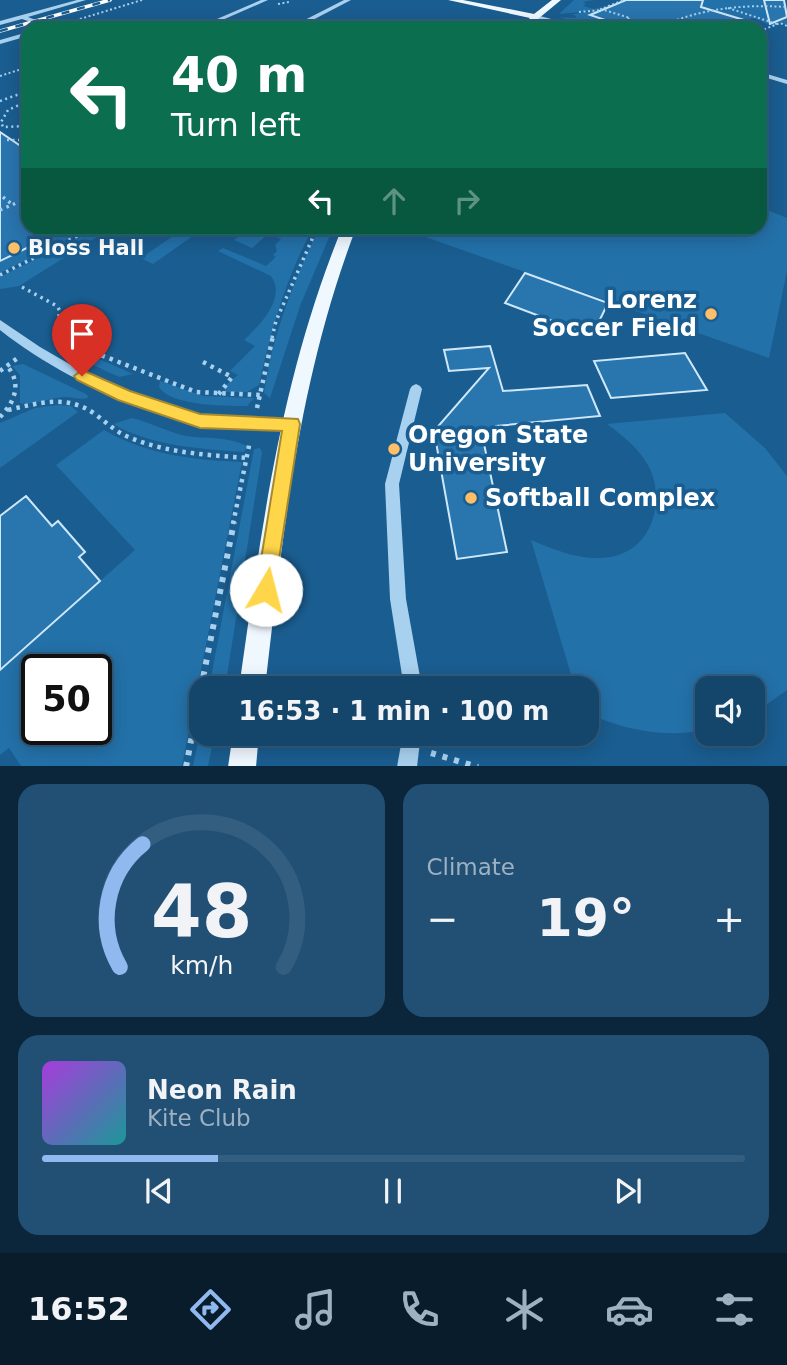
<!DOCTYPE html>
<html lang="en">
<head>
<meta charset="utf-8">
<style>
  :root { --surface:#14466c; --page:#215074; --text:#f1f3f6; --muted:#9db1c2; --line:#335e7f; --accent:#90b9f0 }
  body { margin:0; font-family:"DejaVu Sans",sans-serif; background:var(--page); color:var(--text); height:100vh; display:flex; flex-direction:column; font-size:26px; white-space:nowrap }
  * { box-sizing:border-box; margin:0 }
  p { font-size:23px; color:var(--muted) }
  .icon { flex:none; width:38px; height:38px; fill:none; stroke:currentColor; stroke-width:2; stroke-linecap:round; stroke-linejoin:round }
  .map { position:relative; height:766px; overflow:hidden }
  .drawer { display:flex; flex-direction:column; gap:18px; padding:18px; background:#0b263b; flex:1 }
  .drawer>* { flex:none }
  .guide { position:absolute; left:21px; top:21px; width:746px; height:214px; border-radius:21px; box-shadow:0 4px 18px #0003,0 0 0 2px var(--line); background:#0b6e4f; color:#fff; overflow:hidden }
  .tools { position:absolute; left:695px; top:676px; display:grid; gap:14px }
  .tools a { display:grid; place-items:center; width:70px; height:70px; border-radius:14px; background:var(--surface); box-shadow:0 4px 18px #0003,0 0 0 2px var(--line); font-size:35px }
  .speed { position:absolute; left:21px; top:654px; display:flex; gap:14px; font-size:35px; font-weight:700; text-align:center }
  .speed>* { display:grid; place-content:center; width:91px; height:91px; border-radius:50%; background:var(--surface); box-shadow:0 4px 18px #0003,0 0 0 2px var(--line); line-height:1 }
  .speed .limit { border:4px solid #111; border-radius:10px; background:#fff; color:#111 }
  .pin { position:absolute; display:grid; place-items:center; width:60px; height:60px; color:#fff; margin:-72px -30px; border-radius:50% 50% 50% 0; rotate:-45deg; box-shadow:0 0 7px #0007 }
  .pin .icon { rotate:45deg }
  .me { position:absolute; width:77px; margin:-38px; rotate:8deg; stroke-linejoin:round; filter:drop-shadow(0 0 5px #0008) }
  .turn { display:flex; align-items:center; gap:24px; height:147px; padding:0 35px; font-size:32px }
  .turn .icon { width:91px; height:91px; stroke-width:2.5 }
  .turn b { display:block; font-size:49px; line-height:60px }
  .lanes { display:flex; align-items:center; height:66px; padding:0 35px; background:#0003; justify-content:center; gap:35px; direction:ltr }
  .lanes .off { opacity:.35 }
  .big { font-size:52px; font-weight:800; line-height:1.1 }
  .drawer .card { flex:1; display:flex; flex-direction:column; justify-content:center; gap:10px; min-width:0; padding:0 24px; border-radius:21px; background:var(--page) }
  .drawer .dial { align-items:center; gap:0 }
  .dial svg { height:182px; overflow:visible; fill:none; stroke:var(--line); stroke-width:7; stroke-linecap:round; text-anchor:middle }
  .dial text { fill:var(--text); stroke:none }
  .song { display:flex; align-items:center; gap:21px }
  .cover { width:84px; height:84px; border-radius:10px; background:linear-gradient(135deg,hsl(280 70% 55%),hsl(180 70% 35%)) }
  .played { height:7px; border-radius:4px; background:linear-gradient(90deg,var(--accent) 25%,var(--line) 25%) }
  .keys { display:flex; justify-content:space-around; direction:ltr }
  .heat { display:flex; justify-content:space-between; align-items:center; font-size:38px; direction:ltr }
  .drawer .tiles { flex:1; display:grid; gap:18px; grid-template-columns:1fr 1fr }
  .card:last-child { grid-column:span 2 }
  .trip { position:absolute; left:189px; top:676px; width:410px; height:70px; border-radius:21px; background:var(--surface); box-shadow:0 4px 18px #0003,0 0 0 2px var(--line); font-weight:800; line-height:70px; text-align:center }
  .menu { display:flex; height:112px; justify-content:space-around; align-items:center; background:#081c2b; color:var(--muted) }
  .menu .icon { width:49px; height:49px }
  .menu .current { color:var(--accent) }
  .menu b { font-size:32px; color:var(--text) }
  .map>svg:first-child { display:block }
  .green { fill:#2371a9; fill-rule:evenodd }
  .building { fill:#2975ae; stroke:#cee8fa; stroke-width:2 }
  .lines { fill:none; stroke-linecap:round; stroke-linejoin:round }
  .path-far4 { stroke:#a8d1ef; stroke-width:2; stroke-dasharray:2 2.5; stroke-linecap:butt }
  .path-far3 { stroke:#a8d1ef; stroke-width:2.5; stroke-dasharray:2 3.5; stroke-linecap:butt }
  .path-far2 { stroke:#a8d1ef; stroke-width:3.5; stroke-dasharray:2.5 4.5; stroke-linecap:butt }
  .path-far1 { stroke:#a8d1ef; stroke-width:4.5; stroke-dasharray:3.5 5; stroke-linecap:butt }
  .path { stroke:#a8d1ef; stroke-width:6; stroke-dasharray:5 7; stroke-linecap:butt }
  .minor { fill:#a8d1ef; fill-rule:evenodd }
  .major { fill:#f0f8ff; fill-rule:evenodd }
  .rail-casing { stroke:#fff; stroke-width:3.5 }
  .rail { stroke:#1a5d90; stroke-width:2.5; stroke-dasharray:8; stroke-linecap:butt }
  .route { fill:#ffd54a; stroke:#a68a30; stroke-width:2 }
  .poi-dot { fill:#ffbf66; stroke:#1a5d90; stroke-width:2.5 }
  .labels { text-anchor:middle; stroke-width:7; stroke-linejoin:round; paint-order:stroke }
  .far-poi-label { font-size:21px; font-weight:bold; fill:#fff; stroke:#1a5d90; text-anchor:start }
  .poi-label { font-size:24px; font-weight:bold; fill:#fff; stroke:#1a5d90; text-anchor:start }
</style>
</head>
<body>
<div class="map">
<svg width="787" height="767" viewBox="0 0 787 767">
  <rect width="100%" height="100%" fill="#1a5d90"/>
  <g class="green">
    <path d="M574,0h20l-11,2 3,2 -3,2 11,3 8,-2 -2,4 5,1 -5,-1 -9,4 11,5 26,-3 -27,11 -43,-11 19,1 -3,-3h-6l25,-4 -34,3z"/>
    <path d="M668,0l33,4 2,-4h60l6,5 17,2 1,-3v5h-4l4,7v9l-8,-2 -7,3 -18,-8 -12,3 -37,-12 13,-1h-14z"/>
    <path d="M760,207l27,11v53l-18,87 -352,-124 7,-6h336z"/>
    <path d="M68,228h22l-90,45v-12z"/>
    <path d="M98,228h4l3,4 -86,54 -19,3v-12z"/>
    <path d="M185,228l12,5 -44,31 -12,-6z"/>
    <path d="M250,228h63c-27,49 -42,102 -54,157l-12,7h-23l2,-7 12,-10 -8,-4 25,-25 -11,-6c15,-14 43,-42 27,-64l-53,-25 5,-3 43,18 10,-9 -3,-2 4,-4 -2,-6 6,-6 -13,-5 -16,14 -18,-8z"/>
    <path d="M319,228h14l-33,78 -30,92 -6,-5c8,-58 30,-112 55,-165z"/>
    <path d="M74,348l59,26 -14,3 -54,-25z"/>
    <path d="M23,364l63,30 3,3c-8,4 -14,0 -23,0 -15,0 -32,9 -46,6v-28l-8,-9z"/>
    <path d="M160,381l43,15 51,2 -7,8c-21,0 -77,0 -88,-19z"/>
    <path d="M57,405l14,1 7,6 -78,56v-45l35,-15z"/>
    <path d="M725,413l40,35 22,28v214l-34,24 -1,-26h-45v41c-37,10 -87,1 -121,-17v-24h-11l-44,-148c26,11 55,23 84,16 39,-10 50,-57 34,-89 -9,-18 -26,-31 -42,-43z"/>
    <path d="M132,418c18,4 35,14 54,18 21,3 41,0 61,10l-3,6c-44,-3 -92,-6 -131,-28z"/>
    <path d="M104,430c43,25 90,30 138,32l-60,304h-161l-12,-18 -9,7v-85l135,-120 -79,-85zM37,670h59v60h-59z"/>
    <path d="M260,448l2,5 -37,235h-16l45,-239z"/>
    <path d="M201,728v5h14l-7,33h-15z"/>
  </g>
  <g class="building">
    <path d="M626,0h77l-2,7 53,16 -1,5h-124l-39,-13z"/>
    <path d="M764,0h20l3,17 -17,7z"/>
    <path d="M0,132l28,19v77h40l-68,33z"/>
    <path d="M525,273l83,30 -16,33 -87,-33z"/>
    <path d="M490,346l13,45 84,-6 13,31 -104,10 -12,18 23,108 -50,7 -23,-128 55,-63 -40,3 -5,-21z"/>
    <path d="M685,353l22,37 -96,8 -17,-37z"/>
    <path d="M26,496l26,30 6,-5 27,31 -6,5 21,24 -100,89v-154z"/>
  </g>
  <g class="lines">
    <g class="path-far4">
      <path d="M278,4l11,-2"/>
      <path d="M728,8l49,16"/>
      <path d="M579,12l23,-2"/>
      <path d="M67,23l75,-23"/>
      <path d="M607,28l23,-10 -29,-9 23,-9"/>
      <path d="M656,28c43,-19 84,-24 131,-21"/>
      <path d="M760,31l20,-8 7,3"/>
      <path d="M0,76l28,-9"/>
    </g>
    <g class="path-far3">
      <path d="M0,101l28,-10"/>
      <path d="M28,101l-20,9 -7,12 2,5 25,-1"/>
      <path d="M7,140h21"/>
    </g>
    <g class="path-far2">
      <path d="M3,197l10,8"/>
      <path d="M0,210l28,-12"/>
      <path d="M105,228l3,3"/>
      <path d="M0,275l93,-47"/>
      <path d="M22,287l35,19 3,5 -3,13 14,9"/>
      <path d="M272,338l4,-17 41,-93"/>
    </g>
    <g class="path-far1">
      <path d="M62,340l134,52 64,3"/>
      <path d="M203,362l29,15 -14,18"/>
      <path d="M0,371l19,-14"/>
      <path d="M257,408l16,-72"/>
      <path d="M8,410c31,-7 59,-16 87,4 12,9 22,19 36,24 36,15 77,17 116,20"/>
      <path d="M0,417c15,-15 22,-34 7,-51"/>
      <path d="M233,524l17,-83"/>
    </g>
    <g class="path">
      <path d="M201,688l33,-166"/>
      <path d="M312,741l76,4"/>
      <path d="M431,753l47,14"/>
      <path d="M186,767l15,-79"/>
    </g>
    <g class="minor">
      <path d="M77,0h9l-58,17 28,11h-8l-26,-9 -22,6v-4z"/>
      <path d="M261,0h7l-64,28h-8z"/>
      <path d="M344,0h7l-44,23 20,5 -24,-3 -7,3h-7z"/>
      <path d="M536,15l46,12 1,1h-10l-39,-10z"/>
      <path d="M28,32v4l-28,8v-4z"/>
      <path d="M760,72l27,8v4l-27,-8z"/>
      <path d="M0,320l40,27 38,22 40,18 61,23 33,7 80,2 5,1 2,4 -2,4 -5,1c-32,0 -65,3 -96,-3 -17,-4 -34,-11 -51,-17 -52,-20 -101,-44 -145,-79z"/>
      <path d="M416,384l4,2 2,3 -23,95 7,115 16,89h-18l-14,-89 -5,-115 25,-95 2,-3z"/>
      <path d="M403,733h18l-4,34h-20z"/>
    </g>
    <g class="major">
      <path d="M448,0h15l71,14 18,-14h9l-34,28h-9l12,-10z"/>
      <path d="M342,228h14c-58,153 -72,299 -91,460h-26c23,-161 41,-308 103,-460z"/>
      <path d="M233,733h26l-3,34h-28z"/>
    </g>
    <g class="rail-casing">
      <path id="rail" d="M0,31l110,-31"/>
    </g>
    <use href="#rail" class="rail"/>
  </g>
  <path class="route" d="M82,370l48,21 70,23 98,5 2,5 -27,174 -7,3 -7,-3 -3,-8 26,-159 -82,-3 -82,-28 -41,-20 -3,-4z"/>
  <g class="poi-dot">
    <circle cx="14" cy="248" r="7"/>
    <circle cx="711" cy="314" r="7"/>
    <circle cx="394" cy="449" r="7"/>
    <circle cx="471" cy="498" r="7"/>
  </g>
  <g class="labels">
    <g class="far-poi-label">
      <text x="28" y="255">Bloss Hall</text>
    </g>
    <g class="poi-label">
      <text x="697" y="308" text-anchor="end">Lorenz<tspan x="697" dy="28">Soccer Field</tspan></text>
      <text x="408" y="443">Oregon State<tspan x="408" dy="28">University</tspan></text>
      <text x="485" y="506">Softball Complex</text>
    </g>
  </g>
</svg>
<div class="tools">
<a><svg class="icon" aria-label="sound" viewBox="0 0 24 24"><path d="M4 9h4l5-4v14l-5-4H4zM17 9q2 3 0 6"/></svg></a>
</div>
<div class="speed"><div class="limit">50</div></div>
<div class="pin" style="left:82px;top:376px;background:#d93025"><svg class="icon" aria-label="arrive" viewBox="0 0 24 24"><path d="M6 21V4h12l-3 4 3 4H6"/></svg></div>
<svg class="me" style="left:266px;top:590px" viewBox="-20 -20 40 40"><circle r="19" fill="#fff"/><path d="M0-13L10 11 0 6-10 11z" fill="#ffd54a"/></svg>
<div class="trip">16:53 · 1 min · 100 m</div>
<div class="guide">
<div class="turn"><svg class="icon" aria-label="left" viewBox="0 0 24 24"><path d="M17 20v-9H6M10 6l-5 5 5 5"/></svg><div><b>40 m</b>Turn left</div></div>
<div class="lanes"><svg class="icon" aria-label="left" viewBox="0 0 24 24"><path d="M17 20v-9H6M10 6l-5 5 5 5"/></svg><svg class="icon off" aria-label="ahead" viewBox="0 0 24 24"><path d="M12 20V5M6 11l6-6 6 6"/></svg><svg class="icon off" aria-label="right" viewBox="0 0 24 24"><path d="M7 20v-9h11M14 6l5 5-5 5"/></svg></div>
</div>
</div>
<section class="drawer">
<div class="tiles">
<div class="card dial"><svg viewBox="0 0 100 80">
<path d="M14 69A42 42 0 1 1 86 69"/>
<path d="M14 69A42 42 0 0 1 24 15" stroke="#90b9f0"/>
<text x="50" y="56" font-size="32" font-weight="700">48</text>
<text x="50" y="72" font-size="11">km/h</text>
</svg></div>
<div class="card"><p>Climate</p>
<div class="heat"><a>−</a><b class="big">19°</b><a>+</a></div>
</div>
<div class="card">
<div class="song"><i class="cover"></i><div><b>Neon Rain</b><p>Kite Club</p></div></div>
<div class="played"></div>
<div class="keys"><svg class="icon" aria-label="previous" viewBox="0 0 24 24"><path d="M18 5L8 12l10 7zM5 5v14"/></svg><svg class="icon" aria-label="pause" viewBox="0 0 24 24"><path d="M8 5v14M16 5v14"/></svg><svg class="icon" aria-label="next" viewBox="0 0 24 24"><path d="M6 5l10 7-10 7zM19 5v14"/></svg></div>
</div>
</div>
</section>
<nav class="menu">
<b>16:52</b>
<svg class="icon current" aria-label="directions" viewBox="0 0 24 24"><path d="M12 3l9 9-9 9-9-9zM9 14v-3h6M13 9l2 2-2 2"/></svg>
<svg class="icon" aria-label="music" viewBox="0 0 24 24"><path d="M9 18V5l10-2v13"/><circle cx="6" cy="18" r="3"/><circle cx="16" cy="16" r="3"/></svg>
<svg class="icon" aria-label="phone" viewBox="0 0 24 24"><path d="M5 4h4l2 5-3 2q2 4 5 5l2-3 5 2v4C11 20 4 13 5 4z"/></svg>
<svg class="icon" aria-label="climate" viewBox="0 0 24 24"><path d="M12 3v18M4 7l16 10M4 17L20 7"/></svg>
<svg class="icon" aria-label="car" viewBox="0 0 24 24"><path d="M5 17H2v-5l4-1 3-4h7l3 4 3 1v5h-3M9 17h6M6 11h13"/><circle cx="7" cy="17" r="2"/><circle cx="17" cy="17" r="2"/></svg>
<svg class="icon" aria-label="filters" viewBox="0 0 24 24"><path d="M4 7h16M4 17h16"/><circle cx="9" cy="7" r="2"/><circle cx="15" cy="17" r="2"/></svg>
</nav>
</body>
</html>
